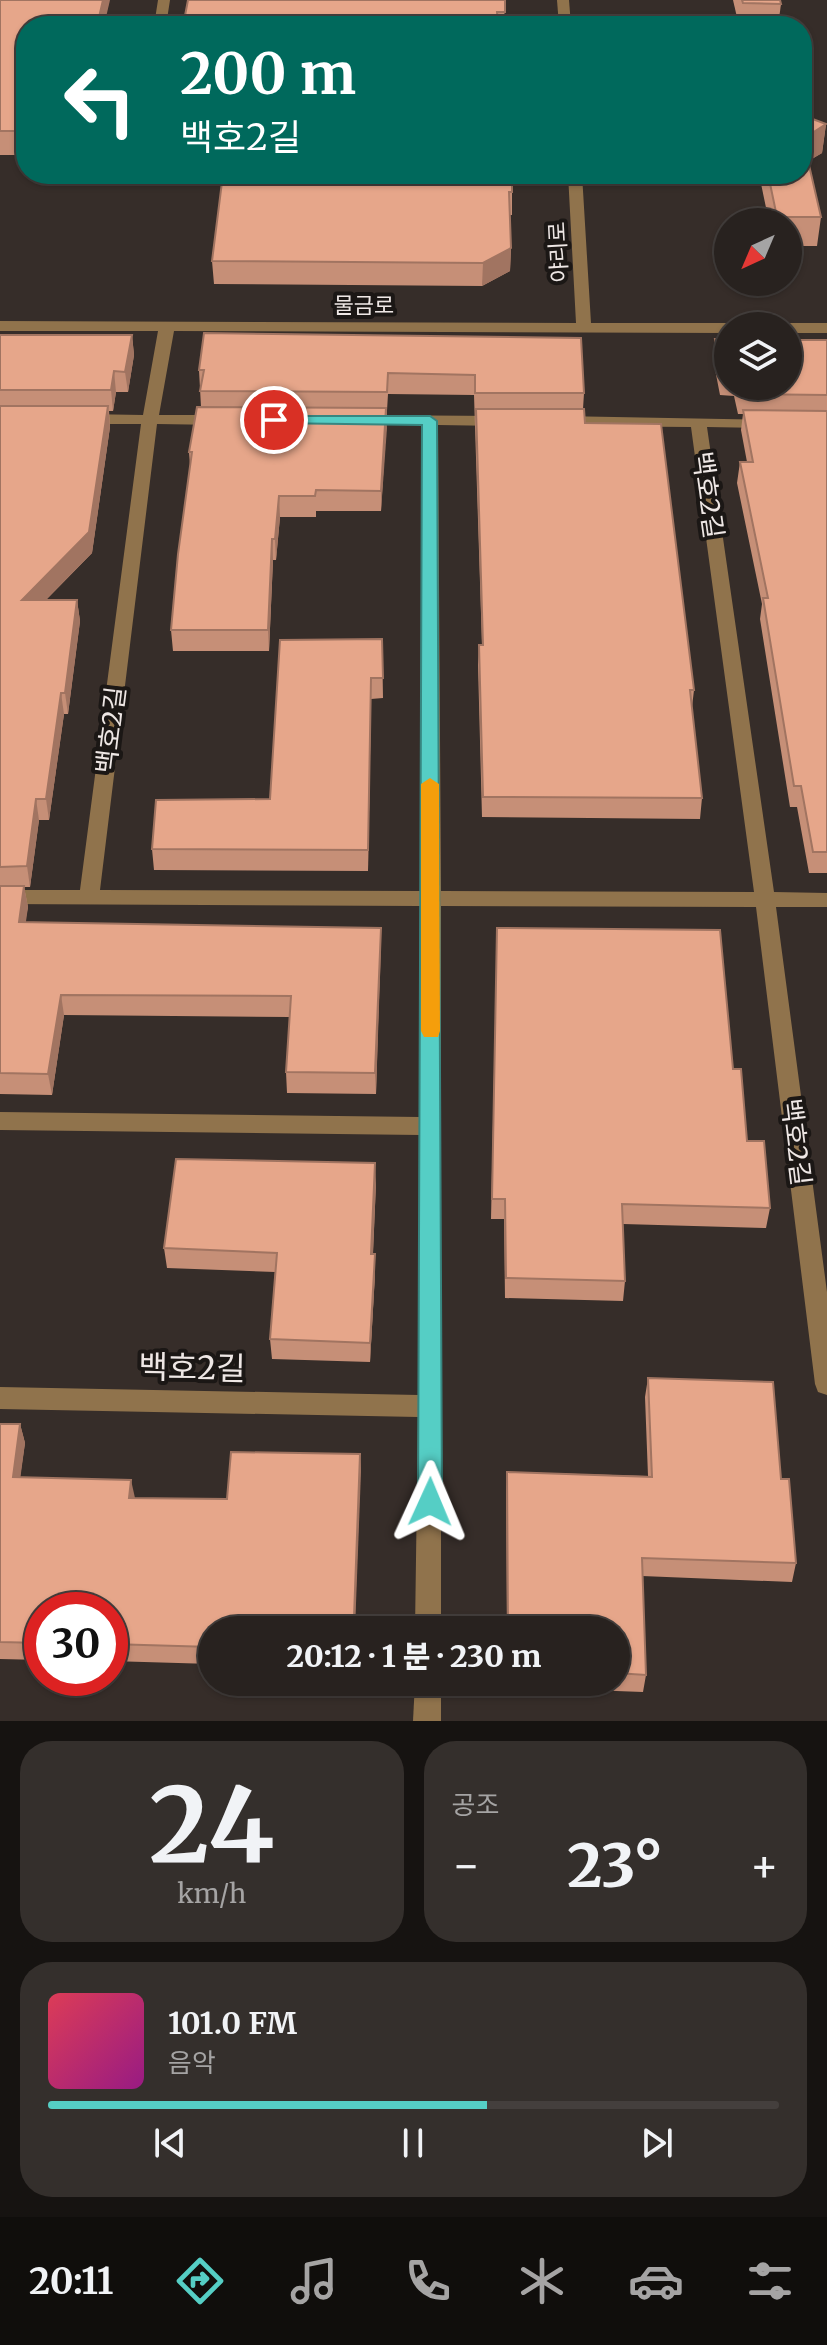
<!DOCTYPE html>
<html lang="ko">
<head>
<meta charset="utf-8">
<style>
  :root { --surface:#28221f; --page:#342f2c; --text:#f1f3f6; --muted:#a5a4a4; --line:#443f3d; --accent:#55cec5 }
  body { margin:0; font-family:Merriweather,"Noto Sans KR",serif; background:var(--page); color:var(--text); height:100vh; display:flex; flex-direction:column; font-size:30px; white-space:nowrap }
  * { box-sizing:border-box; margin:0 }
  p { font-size:26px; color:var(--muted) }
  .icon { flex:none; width:44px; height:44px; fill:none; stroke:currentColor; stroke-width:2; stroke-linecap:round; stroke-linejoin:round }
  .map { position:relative; height:1721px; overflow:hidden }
  .sheet { display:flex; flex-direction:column; gap:20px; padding:20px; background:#161311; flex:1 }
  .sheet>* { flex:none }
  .top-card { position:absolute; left:16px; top:16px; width:796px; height:168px; border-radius:32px; box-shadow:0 2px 6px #0004,0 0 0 2px var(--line); background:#00695c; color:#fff; overflow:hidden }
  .needle { width:52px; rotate:224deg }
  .controls { position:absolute; left:714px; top:208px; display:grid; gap:16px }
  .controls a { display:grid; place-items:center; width:88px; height:88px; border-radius:50%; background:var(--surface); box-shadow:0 2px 6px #0004,0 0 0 2px var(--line); font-size:40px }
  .speed { position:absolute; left:24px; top:1592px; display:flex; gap:16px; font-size:40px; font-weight:700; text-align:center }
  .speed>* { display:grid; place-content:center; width:104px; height:104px; border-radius:50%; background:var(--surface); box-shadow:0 2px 6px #0004,0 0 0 2px var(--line); line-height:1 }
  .speed .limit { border:12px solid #d22; background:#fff; color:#111 }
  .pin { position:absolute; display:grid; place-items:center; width:68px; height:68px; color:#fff; margin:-34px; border:4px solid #fff; border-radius:50%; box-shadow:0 2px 8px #0007 }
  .me { position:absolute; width:88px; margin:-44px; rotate:1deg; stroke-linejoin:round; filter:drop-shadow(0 0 6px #0008) }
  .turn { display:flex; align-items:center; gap:28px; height:168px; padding:0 32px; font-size:36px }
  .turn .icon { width:104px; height:104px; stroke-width:2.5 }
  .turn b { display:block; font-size:56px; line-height:68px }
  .big { font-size:60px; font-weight:800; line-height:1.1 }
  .sheet .tile { flex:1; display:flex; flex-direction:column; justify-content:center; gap:12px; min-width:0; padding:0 28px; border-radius:32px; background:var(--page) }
  .sheet .dial { align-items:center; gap:0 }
  .dial b { font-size:104px; line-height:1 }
  .song { display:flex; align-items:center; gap:24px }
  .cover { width:96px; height:96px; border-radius:12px; background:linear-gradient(135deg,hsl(350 70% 55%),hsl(310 70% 35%)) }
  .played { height:8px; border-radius:4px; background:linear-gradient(90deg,var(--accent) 60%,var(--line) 60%) }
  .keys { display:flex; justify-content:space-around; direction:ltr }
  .heat { display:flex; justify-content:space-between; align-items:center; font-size:44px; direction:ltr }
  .sheet .tiles { flex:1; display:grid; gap:20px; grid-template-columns:1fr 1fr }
  .tile:last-child { grid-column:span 2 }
  .trip { position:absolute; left:198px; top:1616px; width:432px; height:80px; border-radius:40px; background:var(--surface); box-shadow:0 2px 6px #0004,0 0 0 2px var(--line); font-weight:800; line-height:80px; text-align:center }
  .tabs { display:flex; height:128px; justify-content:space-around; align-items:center; background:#100e0c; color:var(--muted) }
  .tabs .icon { width:56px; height:56px }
  .tabs .on { color:var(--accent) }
  .tabs b { font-size:36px; color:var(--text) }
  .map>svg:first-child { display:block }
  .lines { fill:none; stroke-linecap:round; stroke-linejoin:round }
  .minor { fill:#90734c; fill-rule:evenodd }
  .wall { fill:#c68f77 }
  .shaded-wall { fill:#a17461 }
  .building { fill:#e6a68a; stroke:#a17461; stroke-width:2 }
  .route { fill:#55cec5; stroke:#378680; stroke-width:2 }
  .slow { fill:#f59e0b }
  .labels { text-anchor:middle; stroke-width:8; stroke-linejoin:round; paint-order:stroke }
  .far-street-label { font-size:22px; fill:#eee7e5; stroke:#1b1715 }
  .street-label { font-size:26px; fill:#eee7e5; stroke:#1b1715 }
  .near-street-label { font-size:32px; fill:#eee7e5; stroke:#1b1715 }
</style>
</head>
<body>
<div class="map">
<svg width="827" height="1721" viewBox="0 0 827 1721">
  <rect width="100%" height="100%" fill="#362d29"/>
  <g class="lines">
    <g class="minor">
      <path d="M158,0h12l-4,26h-12z"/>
      <path d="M557,0h12l2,26h-12z"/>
      <path d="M568,174h14l9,149h137l6,3h-6v7l-554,-2 -15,84h61l8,5 -8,5 -63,-1 -57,466 320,1 2,-466 -68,-2v-6l6,-2 140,1 8,5 -8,5 -62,-1 3,466 313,1 -63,-465 -131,-1 -8,-5 8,-5 214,4v6l-6,2 -61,-1 67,465 53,1v14h-51l51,385v103l-9,-3 -3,-8 -59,-477 -315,-1v724h-26l3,-213 -418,-8v-22l419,8 1,-260 -420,-5v-18l420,5v-211l-420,-2v-14h80l61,-466h-57l-8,-5 8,-5 59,1 15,-84h-158v-10l576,2z"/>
      <path d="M788,323h39v10h-39v-7h-6z"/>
      <path d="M415,1682h26v39h-28z"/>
    </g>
  </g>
  <g class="wall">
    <path d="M0,0l26,26v129h-26z"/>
    <path d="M505,0l-1,26h-321z"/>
    <path d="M733,0h47l1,4 -3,22h-39z"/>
    <path d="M826,124l-4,29 -14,8 13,56 -4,29h-29v-24h-19l-10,-48h43z"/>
    <path d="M223,174l289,18v23h-2l1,33 -1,23 -28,15 -268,-2 -2,-23z"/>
    <path d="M0,335h132l2,20 -6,37h-12l-3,19h-4l1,16 -18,126 -46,47h31l3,21 -12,93h-4l-15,106h-10l-9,67h-6l4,20 -3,15 356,6 -5,166 -89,-1 -1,-21 4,-55 -226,-2 -12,80 -52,-1z"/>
    <path d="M581,338l3,55 -1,16 2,14 109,267 -2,17 10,91 -2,21 -218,-2 -4,-152 1,-20h3l-8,-250 -86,-1 -7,117h-65v6h-36l-4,43h-3l-4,91h-96l-2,-21 19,-165 -1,-13 12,-45 -2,-37z"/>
    <path d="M715,339h13v47h60l39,-46v533h-18l-12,-66h-7l-30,-188 2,-15 -25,-121 3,-21h7l-6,-32 2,-16h-5l-4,-18 -14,-1 -7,-36z"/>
    <path d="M382,639l1,59 -12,1 -3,172 -214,-1 -2,-21 118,-50z"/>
    <path d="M497,928l236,141 14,72 23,67 -4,20 -143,-4 2,57 -2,20 -118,-3 -1,-79h-13z"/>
    <path d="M376,1183l-3,71h2v20l-5,88 -98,-3 -2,-20 5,-67 -108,-4 -3,-20z"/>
    <path d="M648,1378l133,101 15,84 -4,19 -150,-6 4,99 -3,17 -136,-5v-5h109v-52h-109l-1,-140 1,-18 141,4 -3,-79z"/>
    <path d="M0,1424h20l5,19 -5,34 115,21 92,1 133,-45 1,18 -149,158v34l-102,-3v-51h-68v50l-42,-1z"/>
  </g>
  <g class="shaded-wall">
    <path d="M103,0h7l-6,26h-7z"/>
    <path d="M826,124l-4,29 -20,12 1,-26z"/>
    <path d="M511,248l-1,23 -28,15 1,-23z"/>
    <path d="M132,335l2,20 -6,37 -3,-20z"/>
    <path d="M114,371l2,21 -3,19 -2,-21z"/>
    <path d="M108,406l2,21 -18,126 -67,68 -3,-21z"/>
    <path d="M386,408l1,20 -6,83v-20z"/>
    <path d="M279,496l1,21 -4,43 -1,-21z"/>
    <path d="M272,539l1,21 -4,91 -1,-21z"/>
    <path d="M77,600l3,21 -12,93 -3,-21z"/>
    <path d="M371,678v21l-3,172v-21z"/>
    <path d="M61,693l3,21 -15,106 -3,-21z"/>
    <path d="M36,799l3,21 -9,67 -3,-21z"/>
    <path d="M24,886l4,21 -5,36 -4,-21z"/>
    <path d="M381,928v20l-5,146 -1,-21z"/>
    <path d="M61,995l3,20 -12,80 -4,-21z"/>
    <path d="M375,1163l1,20 -4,91 -1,-20z"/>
    <path d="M375,1254v20l-5,88v-19z"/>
    <path d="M20,1424l5,19 -7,52 -5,-18z"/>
    <path d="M360,1454l1,18 -6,158h-23z"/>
    <path d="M131,1480l4,18h-6z"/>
  </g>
  <g class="building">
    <path d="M0,0h103l-6,26h-71v105h-26z"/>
    <path d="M188,0h317v12h-8l1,14h-315z"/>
    <path d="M742,0h38l1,4 -38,-1z"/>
    <path d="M802,115l24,9 -23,15 18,78h-44l-9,-43h34z"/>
    <path d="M223,174h289v18h-3l2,56 -28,15 -271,-2z"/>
    <path d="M204,333l377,5 3,55h-109v-18l-87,-2 -1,19 -187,-1 4,-21h-5z"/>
    <path d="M0,335h132l-7,37 -11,-1 -3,19h-111z"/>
    <path d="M715,339h13v36h-6z"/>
    <path d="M788,340h39v55l-87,-1 -1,-8h49z"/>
    <path d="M0,406h108l-19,126 -67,68h55l-12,93h-4l-15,106h-10l-9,67 -27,1z"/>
    <path d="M197,407l189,1 -5,83 -65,-1 -1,6h-36l-4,43h-3l-4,91h-97l7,-76 14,-102h-3z"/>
    <path d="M476,409h108l1,14 76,1 33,266h-4l12,108 -219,-1 -4,-152h4z"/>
    <path d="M743,410l84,1v441h-14l-12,-66h-7l-31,-188h5l-28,-136h13z"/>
    <path d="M382,639l1,39h-12l-3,172 -216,-1 4,-49 114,-1 10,-159z"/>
    <path d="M0,886h24l-5,36 362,6 -6,145 -89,-1 5,-76 -230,-1 -13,79 -48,-1z"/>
    <path d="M497,928l223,2 13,139h8l6,72h17l6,67 -148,-4 3,77 -119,-3 -1,-79h-13z"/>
    <path d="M176,1159l199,4 -4,91h4l-5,89 -100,-4 7,-86 -113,-5z"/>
    <path d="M648,1378l125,4 8,97h8l7,84 -154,-5 4,117 -30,-2v-43h-108l-1,-158 145,5z"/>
    <path d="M0,1424h20l-7,53 118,3 -2,18 98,1 4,-47 129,2 -6,163 -22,13h-120v17l-102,-3v-34h-68v33l-42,-1z"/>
  </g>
  <path class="route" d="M274,416h156l7,5 5,1081 -4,7 -8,4 -8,-4 -4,-7 4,-1077 -153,-2 -2,-3z"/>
  <path class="slow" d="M430,778l9,6 1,247 -2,6h-14l-3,-6v-247z"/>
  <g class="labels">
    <g class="far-street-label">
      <text transform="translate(558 252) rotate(-93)" y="8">야리로</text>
      <text x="364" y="313">물금로</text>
    </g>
    <g class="street-label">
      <text transform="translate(708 495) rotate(82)" y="9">백호2길</text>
      <text transform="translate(111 730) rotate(-83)" y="9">백호2길</text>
      <text transform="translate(796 1142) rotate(83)" y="9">백호2길</text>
    </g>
    <g class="near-street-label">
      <text transform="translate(192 1368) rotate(1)" y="11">백호2길</text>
    </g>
  </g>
</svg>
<div class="controls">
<a><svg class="needle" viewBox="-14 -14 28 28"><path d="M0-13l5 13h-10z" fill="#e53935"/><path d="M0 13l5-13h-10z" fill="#a5a4a4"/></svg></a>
<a><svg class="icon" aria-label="layers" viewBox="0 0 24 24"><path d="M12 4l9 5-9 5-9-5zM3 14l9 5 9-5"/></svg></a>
</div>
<div class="speed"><div class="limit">30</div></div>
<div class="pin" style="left:274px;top:420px;background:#d93025"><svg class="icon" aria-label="arrive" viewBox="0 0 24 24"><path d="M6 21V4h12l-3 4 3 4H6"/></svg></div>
<svg class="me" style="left:430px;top:1502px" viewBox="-20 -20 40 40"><path d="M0-17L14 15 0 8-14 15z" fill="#55cec5" stroke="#fff" stroke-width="4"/></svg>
<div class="trip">20:12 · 1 분 · 230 m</div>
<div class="top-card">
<div class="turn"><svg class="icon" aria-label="left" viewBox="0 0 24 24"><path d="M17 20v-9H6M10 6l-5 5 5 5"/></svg><div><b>200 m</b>백호2길</div></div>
</div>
</div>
<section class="sheet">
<div class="tiles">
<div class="tile dial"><b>24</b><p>km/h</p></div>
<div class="tile"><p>공조</p>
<div class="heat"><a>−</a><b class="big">23°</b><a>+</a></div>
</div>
<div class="tile">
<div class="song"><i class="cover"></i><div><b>101.0 FM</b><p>음악</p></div></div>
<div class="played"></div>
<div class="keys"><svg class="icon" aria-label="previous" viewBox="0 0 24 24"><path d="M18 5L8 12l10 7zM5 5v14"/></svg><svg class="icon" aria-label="pause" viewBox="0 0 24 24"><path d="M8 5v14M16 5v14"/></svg><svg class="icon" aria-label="next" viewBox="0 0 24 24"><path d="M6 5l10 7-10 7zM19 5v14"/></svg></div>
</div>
</div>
</section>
<nav class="tabs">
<b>20:11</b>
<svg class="icon on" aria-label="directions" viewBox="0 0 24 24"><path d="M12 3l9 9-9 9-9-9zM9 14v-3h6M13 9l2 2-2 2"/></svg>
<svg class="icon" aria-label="music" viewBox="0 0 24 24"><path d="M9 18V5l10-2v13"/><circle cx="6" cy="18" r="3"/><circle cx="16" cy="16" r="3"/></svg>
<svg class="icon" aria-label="phone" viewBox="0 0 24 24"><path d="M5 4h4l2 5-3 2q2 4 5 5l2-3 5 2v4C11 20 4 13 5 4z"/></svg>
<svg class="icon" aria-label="climate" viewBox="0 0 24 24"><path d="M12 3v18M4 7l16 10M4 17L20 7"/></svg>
<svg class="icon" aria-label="car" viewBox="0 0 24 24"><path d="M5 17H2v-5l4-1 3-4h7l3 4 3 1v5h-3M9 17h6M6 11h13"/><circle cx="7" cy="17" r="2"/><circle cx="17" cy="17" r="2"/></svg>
<svg class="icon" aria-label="filters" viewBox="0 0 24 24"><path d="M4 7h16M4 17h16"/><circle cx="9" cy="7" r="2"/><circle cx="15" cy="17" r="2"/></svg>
</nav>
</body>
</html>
